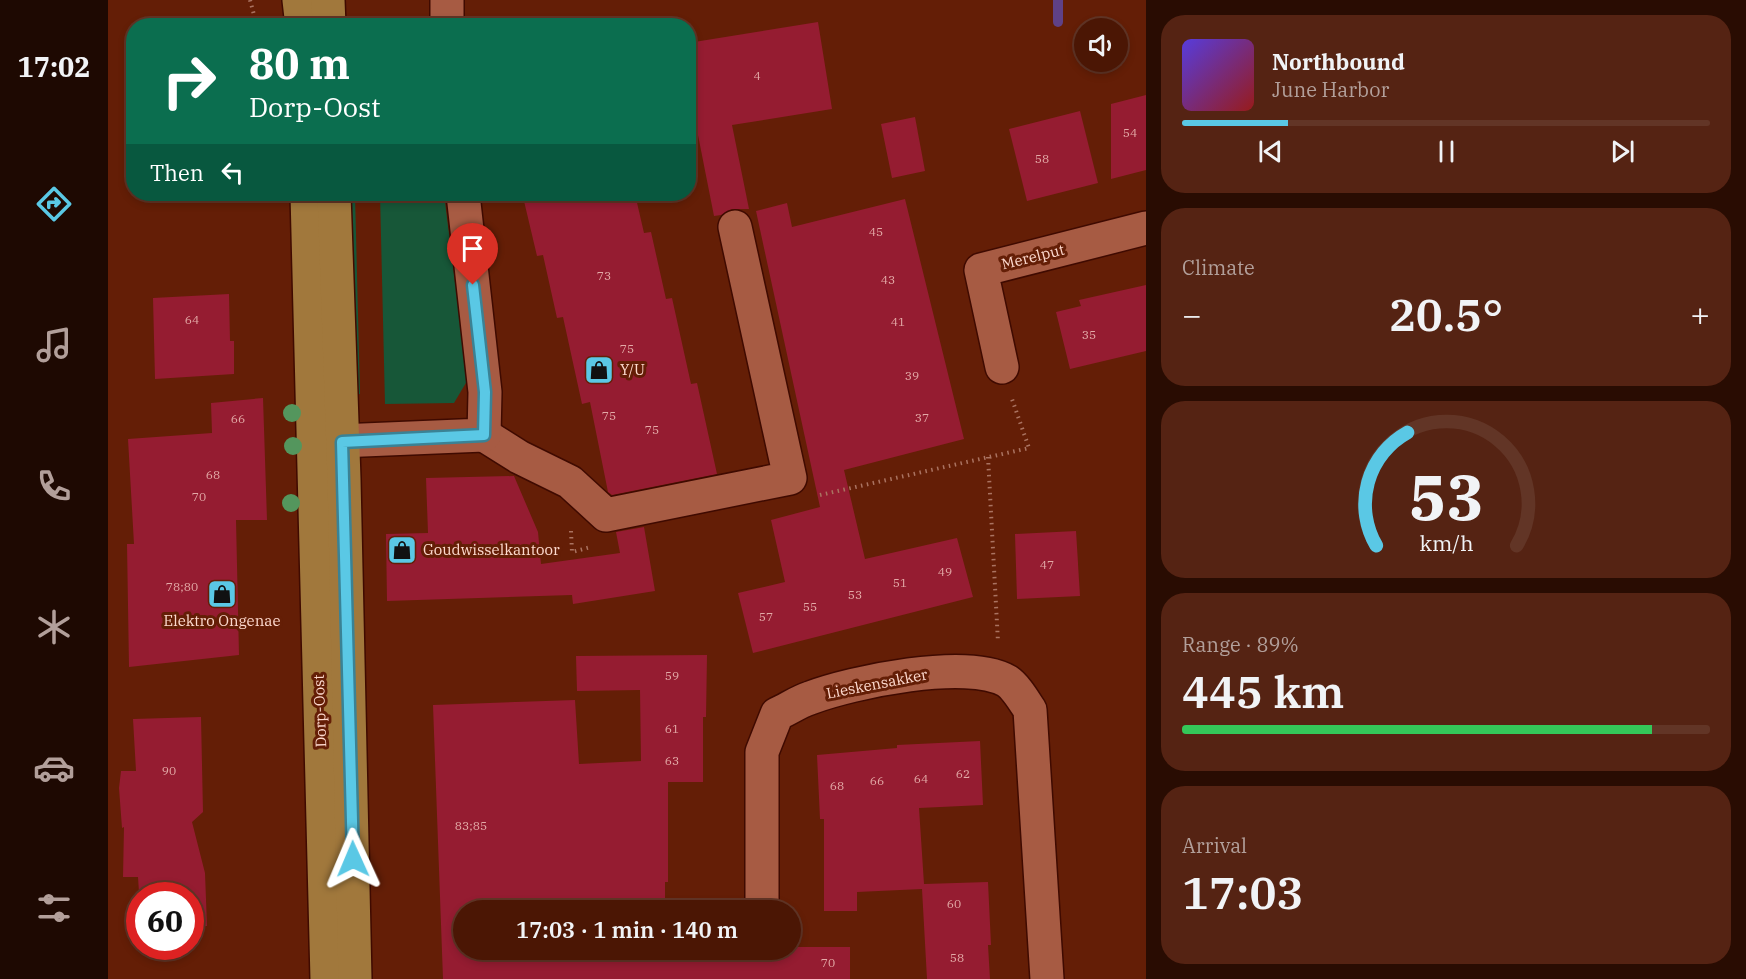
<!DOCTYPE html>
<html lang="en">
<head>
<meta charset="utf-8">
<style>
  :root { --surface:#4b1604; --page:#552313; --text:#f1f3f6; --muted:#b29f9a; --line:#623526; --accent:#5ac8e5 }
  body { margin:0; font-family:"IBM Plex Serif",serif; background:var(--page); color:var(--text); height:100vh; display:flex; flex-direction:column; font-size:22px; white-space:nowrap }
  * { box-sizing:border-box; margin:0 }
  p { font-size:20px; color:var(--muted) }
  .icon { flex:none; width:33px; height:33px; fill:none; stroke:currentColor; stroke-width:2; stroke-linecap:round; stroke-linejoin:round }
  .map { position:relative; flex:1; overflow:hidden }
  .sheet { display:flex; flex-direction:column; gap:15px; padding:15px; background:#290c02; width:600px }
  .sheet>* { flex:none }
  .top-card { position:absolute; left:18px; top:18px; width:570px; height:183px; border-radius:24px; box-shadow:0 3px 9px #0003,0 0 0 2px var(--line); background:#0b6e4f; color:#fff; overflow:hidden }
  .buttons { position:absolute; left:966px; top:18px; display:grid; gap:12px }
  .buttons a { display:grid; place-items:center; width:54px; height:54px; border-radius:50%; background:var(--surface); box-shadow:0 3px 9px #0003,0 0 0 2px var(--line); font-size:30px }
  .speed { position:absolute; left:18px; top:882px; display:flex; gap:12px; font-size:30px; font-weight:700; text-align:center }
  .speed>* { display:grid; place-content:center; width:78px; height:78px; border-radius:50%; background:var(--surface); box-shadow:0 3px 9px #0003,0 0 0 2px var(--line); line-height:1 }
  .speed .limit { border:9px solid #d22; background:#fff; color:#111 }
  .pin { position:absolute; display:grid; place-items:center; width:51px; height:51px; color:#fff; margin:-62px -26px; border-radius:50% 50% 50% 0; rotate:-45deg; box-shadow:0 0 6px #0007 }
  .pin .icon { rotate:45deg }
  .me { position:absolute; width:66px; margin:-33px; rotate:359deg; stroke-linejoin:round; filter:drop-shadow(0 0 4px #0008) }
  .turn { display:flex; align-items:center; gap:21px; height:126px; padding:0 24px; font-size:27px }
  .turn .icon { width:78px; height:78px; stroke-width:2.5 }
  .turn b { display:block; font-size:42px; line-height:51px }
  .then { display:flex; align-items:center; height:57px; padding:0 24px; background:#0003; gap:12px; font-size:22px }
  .big { font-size:45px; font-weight:600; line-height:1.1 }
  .sheet .widget { flex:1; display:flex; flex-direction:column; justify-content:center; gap:9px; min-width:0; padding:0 21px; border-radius:24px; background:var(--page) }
  .sheet .dial { align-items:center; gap:0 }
  .dial svg { height:156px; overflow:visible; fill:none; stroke:var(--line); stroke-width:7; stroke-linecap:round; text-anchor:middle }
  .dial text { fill:var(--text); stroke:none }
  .song { display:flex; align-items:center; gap:18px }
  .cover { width:72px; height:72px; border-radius:9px; background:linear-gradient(135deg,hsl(250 70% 55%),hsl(0 70% 35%)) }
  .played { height:6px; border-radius:3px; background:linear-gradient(90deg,var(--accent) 20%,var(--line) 20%) }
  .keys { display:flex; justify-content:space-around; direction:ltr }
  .heat { display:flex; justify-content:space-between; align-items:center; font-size:33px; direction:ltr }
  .charge { height:9px; border-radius:4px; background:linear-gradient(90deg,#34c759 89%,var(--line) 0) }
  .trip { position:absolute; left:345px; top:900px; width:348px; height:60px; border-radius:30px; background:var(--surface); box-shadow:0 3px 9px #0003,0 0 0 2px var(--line); font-weight:600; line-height:60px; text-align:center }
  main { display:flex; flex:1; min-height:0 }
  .tab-bar { display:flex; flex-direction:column; width:108px; justify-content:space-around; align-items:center; background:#1e0902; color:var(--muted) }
  .tab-bar .icon { width:42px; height:42px }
  .tab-bar .on { color:var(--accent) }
  .tab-bar b { font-size:27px; color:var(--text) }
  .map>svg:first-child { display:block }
  .green { fill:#175738 }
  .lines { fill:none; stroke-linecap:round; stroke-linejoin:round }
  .stream { stroke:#5f4187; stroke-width:10 }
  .building { fill:#951c31 }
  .minor-casing { stroke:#3f0a00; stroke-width:36 }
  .major-casing { stroke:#3f0a00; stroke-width:36 }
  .path { stroke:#aa7361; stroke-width:4; stroke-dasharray:1.5 4.5; stroke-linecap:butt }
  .minor { stroke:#a75b43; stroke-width:33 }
  .major { stroke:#a1783c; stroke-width:33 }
  .tree { fill:#54965d }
  .route-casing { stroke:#3a8295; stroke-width:15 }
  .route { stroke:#5ac8e5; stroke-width:10 }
  .labels { text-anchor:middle; stroke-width:6; stroke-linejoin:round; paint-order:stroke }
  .number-label { font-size:12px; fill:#e3aaa7 }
  .street-label { font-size:15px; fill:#fdd9ce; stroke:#641e06 }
  .poi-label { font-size:15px; fill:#fdd9ce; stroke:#641e06; text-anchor:start }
</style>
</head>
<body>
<main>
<nav class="tab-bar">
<b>17:02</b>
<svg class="icon on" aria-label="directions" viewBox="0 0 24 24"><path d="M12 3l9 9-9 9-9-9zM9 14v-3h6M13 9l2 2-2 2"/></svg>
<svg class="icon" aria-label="music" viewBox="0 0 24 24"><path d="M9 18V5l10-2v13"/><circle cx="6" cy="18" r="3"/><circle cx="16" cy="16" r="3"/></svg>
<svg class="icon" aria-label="phone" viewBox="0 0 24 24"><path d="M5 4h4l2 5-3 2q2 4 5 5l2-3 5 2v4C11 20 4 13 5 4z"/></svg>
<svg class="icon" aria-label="climate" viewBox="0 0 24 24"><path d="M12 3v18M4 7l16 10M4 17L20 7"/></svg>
<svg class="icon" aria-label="car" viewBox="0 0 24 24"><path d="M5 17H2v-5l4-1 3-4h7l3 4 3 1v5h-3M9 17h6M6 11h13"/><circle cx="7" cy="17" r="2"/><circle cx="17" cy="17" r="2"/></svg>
<svg class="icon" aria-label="filters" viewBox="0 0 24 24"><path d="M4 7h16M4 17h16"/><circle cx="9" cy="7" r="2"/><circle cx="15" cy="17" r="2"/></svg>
</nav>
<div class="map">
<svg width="1038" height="979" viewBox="0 0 1038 979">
  <rect width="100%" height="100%" fill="#641e06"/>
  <g class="green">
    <path d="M241,194h6l5,200h-6z"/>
    <path d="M272,194h64l11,88 18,89 -19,32 -69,1z"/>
  </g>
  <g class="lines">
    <path class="stream" d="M950,0v22"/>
  </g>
  <g class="building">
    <path d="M710,22l14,87 -100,16 17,84h-17l-11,6 -7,1 -17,-86 -9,2v-89z"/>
    <path d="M1038,95v75l-35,9v-75z"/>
    <path d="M972,111l18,72 -71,18 -18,-72z"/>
    <path d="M807,117l10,54 -33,7 -11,-54z"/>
    <path d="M447,194h80l9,39 7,-1 15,67 6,-1 19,86 6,-1 20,91 -105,21 -4,-3 -18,-90 -8,2 -19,-87 -6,1 -14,-63 -6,1 -13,-55z"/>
    <path d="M797,199l59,240 -120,31 21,89 92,-21 16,59 -220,56 -15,-60 47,-11 -14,-62 49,-13 -64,-296 31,-8 5,24z"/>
    <path d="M1038,285v66l-76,18 -14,-57 25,-6 -2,-6z"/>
    <path d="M121,294l1,47h4v33l-79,5 -2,-81z"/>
    <path d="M155,398l4,122h-31l3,135 -110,12 -2,-123h7l-6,-105 84,-6 -1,-30z"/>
    <path d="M406,476l24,56 3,32 79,-11 -4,-21 28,-5 11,64 -82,13 -1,-9 -185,6 -1,-67 42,-1 -2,-55z"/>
    <path d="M968,531l4,65 -63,3 -2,-65z"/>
    <path d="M599,655l-1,62h-3v65h-35v100h-3v28h-201v40h326v-3h60v32h-407l-10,-274 142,-5 4,64 62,-3 -1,-71 -63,1 -1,-35z"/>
    <path d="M93,717l2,95 -11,10 13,51 2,53 -17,1v-31h-50v12l-2,-31h-15l1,-50 -2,1 -3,-40 2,-17h15l-3,-52z"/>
    <path d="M872,741l3,64 -64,3 5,76 64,-2 3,63h-3l2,34h-63l-5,-90 -65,3v19h-33v-92h-4l-3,-64 80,-7v-3z"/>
  </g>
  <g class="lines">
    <g class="minor-casing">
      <g id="minor">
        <path d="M339,0v26"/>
        <path d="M894,367l-21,-97 165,-42"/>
        <path d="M376,435l35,22 51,25 36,33 184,-37 -55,-251"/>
        <path d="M207,442l169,-7 1,-43 -22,-198"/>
        <path d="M654,901v-149l15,-38c11,-5 21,-12 33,-16 42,-16 157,-40 197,-17 9,6 17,20 23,29l17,269"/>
      </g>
    </g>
    <g class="major-casing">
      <g id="major">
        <path d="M191,0l3,26"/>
        <path d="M220,0l1,26"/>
        <path d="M199,194l20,785"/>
        <path d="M226,194l10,285 11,500"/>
      </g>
    </g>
    <g class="path">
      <path d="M142,0l7,26"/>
      <path d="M880,457l10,185"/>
      <path d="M712,495l209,-47 -17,-49"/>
      <path d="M463,531l1,21 19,-5"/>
    </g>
    <use href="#minor" class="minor"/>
    <use href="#major" class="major"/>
  </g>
  <g class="tree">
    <circle cx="184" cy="413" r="9"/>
    <circle cx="185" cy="446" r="9"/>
    <circle cx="183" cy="503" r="9"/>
  </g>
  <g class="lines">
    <g class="route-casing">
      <path id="route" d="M245,859l-11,-417 142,-7 1,-43 -12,-107"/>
    </g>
    <use href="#route" class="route"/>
  </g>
  <defs>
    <g id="shop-square" transform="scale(1.5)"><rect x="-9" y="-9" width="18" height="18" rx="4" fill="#5ac8e5" stroke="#641e06"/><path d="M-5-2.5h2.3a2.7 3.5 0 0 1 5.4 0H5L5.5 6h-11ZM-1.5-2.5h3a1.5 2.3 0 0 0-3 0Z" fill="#111"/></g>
  </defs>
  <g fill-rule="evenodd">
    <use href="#shop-square" x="491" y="370"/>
    <use href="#shop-square" x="294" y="550"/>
    <use href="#shop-square" x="114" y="594"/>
  </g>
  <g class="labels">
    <g class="number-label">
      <text x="649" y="80">4</text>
      <text x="1022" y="137">54</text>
      <text x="934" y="163">58</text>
      <text x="768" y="236">45</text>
      <text x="496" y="280">73</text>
      <text x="780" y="284">43</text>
      <text x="84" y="324">64</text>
      <text x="790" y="326">41</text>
      <text x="981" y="339">35</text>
      <text x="519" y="353">75</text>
      <text x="804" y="380">39</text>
      <text x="501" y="420">75</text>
      <text x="814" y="422">37</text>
      <text x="130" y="423">66</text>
      <text x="544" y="434">75</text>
      <text x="105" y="479">68</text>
      <text x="91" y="501">70</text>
      <text x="939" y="569">47</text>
      <text x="837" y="576">49</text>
      <text x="792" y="587">51</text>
      <text x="74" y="591">78;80</text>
      <text x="747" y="599">53</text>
      <text x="702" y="611">55</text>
      <text x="658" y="621">57</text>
      <text x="564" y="680">59</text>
      <text x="564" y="733">61</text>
      <text x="564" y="765">63</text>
      <text x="61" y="775">90</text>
      <text x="855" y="778">62</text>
      <text x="813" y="783">64</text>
      <text x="769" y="785">66</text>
      <text x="729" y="790">68</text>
      <text x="363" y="830">83;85</text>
      <text x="846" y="908">60</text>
      <text x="849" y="962">58</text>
      <text x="720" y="967">70</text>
    </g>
    <g class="street-label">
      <text transform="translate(925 257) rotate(-14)" y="5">Merelput</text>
      <text transform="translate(769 684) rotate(-11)" y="5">Lieskensakker</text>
      <text transform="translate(212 711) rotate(-92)" y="5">Dorp-Oost</text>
    </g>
    <g class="poi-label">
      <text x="512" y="375">Y/U</text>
      <text x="315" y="555">Goudwisselkantoor</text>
      <text x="114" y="626" text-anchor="middle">Elektro Ongenae</text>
    </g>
  </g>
</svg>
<div class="buttons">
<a><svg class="icon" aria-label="sound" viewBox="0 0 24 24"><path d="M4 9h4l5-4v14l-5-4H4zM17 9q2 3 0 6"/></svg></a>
</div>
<div class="speed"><div class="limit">60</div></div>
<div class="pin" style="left:365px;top:285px;background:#d93025"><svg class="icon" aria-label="arrive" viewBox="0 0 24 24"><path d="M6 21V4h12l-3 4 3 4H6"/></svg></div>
<svg class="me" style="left:245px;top:859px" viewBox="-20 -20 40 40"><path d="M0-17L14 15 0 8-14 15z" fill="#5ac8e5" stroke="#fff" stroke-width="4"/></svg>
<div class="trip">17:03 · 1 min · 140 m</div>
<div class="top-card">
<div class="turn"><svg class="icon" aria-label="right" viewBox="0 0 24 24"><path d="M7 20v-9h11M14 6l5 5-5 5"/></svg><div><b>80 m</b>Dorp-Oost</div></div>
<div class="then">Then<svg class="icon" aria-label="left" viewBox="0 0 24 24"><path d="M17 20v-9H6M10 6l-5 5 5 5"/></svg></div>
</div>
</div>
<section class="sheet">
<div class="widget">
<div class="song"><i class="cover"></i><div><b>Northbound</b><p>June Harbor</p></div></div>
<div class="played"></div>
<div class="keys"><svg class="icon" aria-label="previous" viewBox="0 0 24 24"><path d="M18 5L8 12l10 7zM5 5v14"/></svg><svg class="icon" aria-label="pause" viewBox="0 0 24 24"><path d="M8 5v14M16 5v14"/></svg><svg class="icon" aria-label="next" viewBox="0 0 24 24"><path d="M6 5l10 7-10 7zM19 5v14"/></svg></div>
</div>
<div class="widget"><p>Climate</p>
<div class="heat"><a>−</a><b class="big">20.5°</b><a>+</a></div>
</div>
<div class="widget dial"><svg viewBox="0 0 100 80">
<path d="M14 69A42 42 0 1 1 86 69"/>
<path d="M14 69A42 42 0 0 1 30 11" stroke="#5ac8e5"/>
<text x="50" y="56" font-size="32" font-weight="700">53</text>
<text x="50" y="72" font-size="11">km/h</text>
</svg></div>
<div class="widget"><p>Range · 89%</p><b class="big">445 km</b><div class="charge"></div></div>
<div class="widget"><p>Arrival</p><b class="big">17:03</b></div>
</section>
</main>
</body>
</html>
